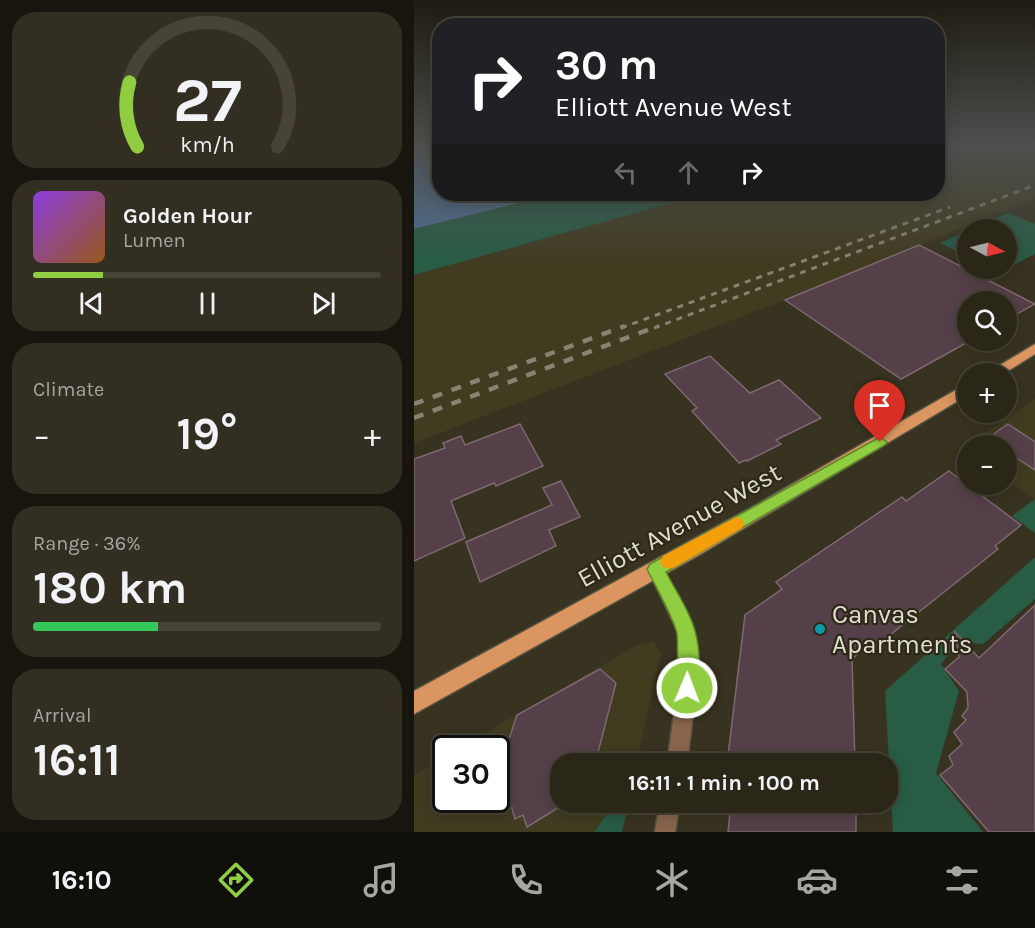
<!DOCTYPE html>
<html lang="en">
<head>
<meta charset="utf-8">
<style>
  :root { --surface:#2a2618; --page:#322e21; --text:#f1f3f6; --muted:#a5a5a2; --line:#464337; --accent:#90cd40 }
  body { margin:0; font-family:Karla,sans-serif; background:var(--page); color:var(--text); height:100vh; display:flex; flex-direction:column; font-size:22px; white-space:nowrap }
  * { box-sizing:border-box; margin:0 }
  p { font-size:20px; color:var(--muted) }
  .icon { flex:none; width:33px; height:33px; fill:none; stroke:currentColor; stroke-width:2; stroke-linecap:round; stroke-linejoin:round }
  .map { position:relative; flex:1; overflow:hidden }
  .sheet { display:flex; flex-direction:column; gap:12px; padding:12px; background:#17150d; width:414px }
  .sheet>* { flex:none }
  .top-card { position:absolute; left:18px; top:18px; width:513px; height:183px; border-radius:24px; box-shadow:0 3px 15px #0003,0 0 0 2px var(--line); background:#202124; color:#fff; overflow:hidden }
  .needle { width:39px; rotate:97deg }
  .fabs { position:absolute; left:543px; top:219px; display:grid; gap:12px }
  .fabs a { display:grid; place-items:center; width:60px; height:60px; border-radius:50%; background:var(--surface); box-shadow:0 3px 15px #0003,0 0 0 2px var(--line); font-size:30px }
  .speed { position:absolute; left:18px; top:735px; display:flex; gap:12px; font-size:30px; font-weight:700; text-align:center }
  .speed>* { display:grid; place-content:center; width:78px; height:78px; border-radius:50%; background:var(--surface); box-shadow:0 3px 15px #0003,0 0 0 2px var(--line); line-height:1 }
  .speed .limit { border:3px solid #111; border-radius:9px; background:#fff; color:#111 }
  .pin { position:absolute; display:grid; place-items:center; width:51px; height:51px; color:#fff; margin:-62px -26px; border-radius:50% 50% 50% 0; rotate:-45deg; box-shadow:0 0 6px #0007 }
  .pin .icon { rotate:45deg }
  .me { position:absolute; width:66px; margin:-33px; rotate:1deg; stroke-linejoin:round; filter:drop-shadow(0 0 4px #0008) }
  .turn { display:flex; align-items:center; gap:21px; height:126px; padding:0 24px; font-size:27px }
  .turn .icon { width:78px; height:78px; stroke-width:2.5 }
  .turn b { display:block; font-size:42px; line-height:51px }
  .lanes { display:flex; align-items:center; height:57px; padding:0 24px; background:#0003; justify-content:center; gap:30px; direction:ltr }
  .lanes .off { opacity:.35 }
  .big { font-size:45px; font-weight:700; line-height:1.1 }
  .sheet .card { flex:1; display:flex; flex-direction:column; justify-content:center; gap:9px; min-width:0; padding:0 21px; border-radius:24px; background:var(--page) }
  .sheet .dial { align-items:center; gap:0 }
  .dial svg { height:156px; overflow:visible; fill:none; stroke:var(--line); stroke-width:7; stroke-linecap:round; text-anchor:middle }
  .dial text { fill:var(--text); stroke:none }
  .song { display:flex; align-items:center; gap:18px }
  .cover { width:72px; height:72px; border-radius:9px; background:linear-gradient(135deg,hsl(270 70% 55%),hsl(30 70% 35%)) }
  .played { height:6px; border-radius:3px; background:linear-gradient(90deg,var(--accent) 20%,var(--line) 20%) }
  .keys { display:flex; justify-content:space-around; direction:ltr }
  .heat { display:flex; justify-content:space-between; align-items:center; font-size:33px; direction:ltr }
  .charge { height:9px; border-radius:4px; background:linear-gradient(90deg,#34c759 36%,var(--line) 0) }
  .trip { position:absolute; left:136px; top:753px; width:348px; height:60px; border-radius:24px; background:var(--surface); box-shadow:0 3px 15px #0003,0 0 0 2px var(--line); font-weight:700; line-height:60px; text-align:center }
  .menu { display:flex; height:96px; justify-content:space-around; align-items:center; background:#110f0a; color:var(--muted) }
  .menu .icon { width:42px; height:42px }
  .menu .on { color:var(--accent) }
  .menu b { font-size:27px; color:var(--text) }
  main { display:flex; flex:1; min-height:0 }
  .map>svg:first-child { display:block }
  .built { fill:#413b20 }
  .green { fill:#285c45 }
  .water { fill:#507094 }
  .building { fill:#554049; stroke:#7e6871; stroke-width:1.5 }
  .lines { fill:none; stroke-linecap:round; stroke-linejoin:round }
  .street-casing { stroke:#565240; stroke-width:3 }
  .primary-casing { stroke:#565240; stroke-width:3 }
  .street { fill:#88654c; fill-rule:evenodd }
  .primary { fill:#da9560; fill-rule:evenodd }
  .rail-far1 { stroke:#868373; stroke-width:3; stroke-dasharray:6 6; stroke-linecap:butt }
  .rail { stroke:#868373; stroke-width:4.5; stroke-dasharray:10 10; stroke-linecap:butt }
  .route { fill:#90cd40; stroke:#5e852a; stroke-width:1.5 }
  .slow { fill:#f59e0b }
  .culture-dot { fill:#0f9aa8; stroke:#2e2917; stroke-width:2 }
  .labels { text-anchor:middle; stroke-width:4.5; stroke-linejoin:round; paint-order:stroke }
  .near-street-label { font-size:26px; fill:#dfddd1; stroke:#2e2917 }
  .near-poi-label { font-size:26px; fill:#dfddd1; stroke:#2e2917; text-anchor:start }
</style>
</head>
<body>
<main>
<section class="sheet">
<div class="card dial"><svg viewBox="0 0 100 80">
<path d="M14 69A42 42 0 1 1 86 69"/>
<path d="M14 69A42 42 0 0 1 10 36" stroke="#90cd40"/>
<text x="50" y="56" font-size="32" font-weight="700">27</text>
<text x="50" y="72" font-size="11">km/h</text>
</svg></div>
<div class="card">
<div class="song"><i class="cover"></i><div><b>Golden Hour</b><p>Lumen</p></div></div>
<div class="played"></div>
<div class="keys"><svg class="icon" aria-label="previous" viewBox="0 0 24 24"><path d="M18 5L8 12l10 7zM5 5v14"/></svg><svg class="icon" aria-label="pause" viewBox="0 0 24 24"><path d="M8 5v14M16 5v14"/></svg><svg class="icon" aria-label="next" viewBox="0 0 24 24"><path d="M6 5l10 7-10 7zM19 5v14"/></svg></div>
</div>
<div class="card"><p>Climate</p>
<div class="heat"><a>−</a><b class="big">19°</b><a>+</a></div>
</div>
<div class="card"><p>Range · 36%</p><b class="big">180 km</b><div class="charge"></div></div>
<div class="card"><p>Arrival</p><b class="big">16:11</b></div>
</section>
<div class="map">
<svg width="621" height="832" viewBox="0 0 621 832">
  <rect width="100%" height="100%" fill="#383320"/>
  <g class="built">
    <path d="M524,146h97v52l-250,102 -371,143v-168l290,-81h234z"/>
    <path d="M621,399v100h-1l-27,-19 -1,-34h-38l-1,5 -4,-3z"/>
    <path d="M239,641l8,12 -25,110 -75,1v38l54,1 -21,29h-180v-57l31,-18 1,43h50v-52h-37l178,-103z"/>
  </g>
  <g class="green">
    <path d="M142,194h148l-290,81v-46z"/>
    <path d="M594,213l27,11v30l-35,18 -7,-3 13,-1v-38l-35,-1z"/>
    <path d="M553,231v25l-27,-13z"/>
    <path d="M621,499v34l-23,-17z"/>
    <path d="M621,557v42l-52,45 -25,-2 -17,22 18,27 -23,82 47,59h-90l-8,-141z"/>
    <path d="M201,803h14l-7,29h-28z"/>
  </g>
  <path class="water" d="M0,146h25l1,48h116l-142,35z"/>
  <g class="building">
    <path d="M505,245l116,59 -29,16v-18h-38v40l-67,37 -116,-79z"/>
    <path d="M296,356l40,37 29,-13 42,38 -45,22 5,4 -34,17 -1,-1 -7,3 -47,-52 5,-3 -32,-34z"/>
    <path d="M106,424l23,42 -47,20 -2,-3 -43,18 14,37 -51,23v-102l31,-11 -2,-5 18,-7 4,9z"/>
    <path d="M594,424l27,18v28l-29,-19v-5h-7l-11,-8z"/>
    <path d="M535,471l72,54 -26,21 3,3 -123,98 -4,-4 -19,16 3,105h-128l18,-149 37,-26 -6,-7 126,-85 4,4z"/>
    <path d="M147,481l19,36 -31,13 7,16 -76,36 -14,-40 86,-37 -9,-17z"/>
    <path d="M621,605v227h-46l-49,-57 13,-10 -4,-9 13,-12 -8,-12 12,-12 -4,-4 6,-8 -1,-16 -22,-23 14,-12 -4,-25 24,26z"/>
    <path d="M186,669l16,14 -21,81h-34v42l-34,21 -4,-12 -8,4 -15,-53 17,-51z"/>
    <path d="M317,802h125v30h-128z"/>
  </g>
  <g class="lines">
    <g class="street-casing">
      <g id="street">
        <path d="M242,562l5,2 33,67 4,41 -11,92h-20l13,-92 -2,-40 -30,-63 3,-5z"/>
        <path d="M246,802h20l-5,30h-20z"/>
      </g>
    </g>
    <g class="primary-casing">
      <g id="primary">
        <path d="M621,344v10l-32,20h-18z"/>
        <path d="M554,383v12l-269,160 -285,159v-23l342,-186z"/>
      </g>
    </g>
    <use href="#street" class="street"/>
    <use href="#primary" class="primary"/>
    <g class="rail-far1">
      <path d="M207,328l329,-121"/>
      <path d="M240,328l381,-143"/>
    </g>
    <g class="rail">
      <path d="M0,404l211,-78"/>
      <path d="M0,418l244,-92"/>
    </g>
  </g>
  <linearGradient id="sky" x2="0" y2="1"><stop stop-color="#1f1c12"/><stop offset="0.56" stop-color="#4d504e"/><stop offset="1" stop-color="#4d504e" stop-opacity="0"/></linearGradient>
  <rect width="621" height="262" fill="url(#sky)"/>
  <path class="route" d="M466,437l7,5 -2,3 -219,127c9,18 24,39 29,59 5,18 7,47 -1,64l-7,3 -7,-3c-5,-12 -1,-44 -3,-61 -3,-16 -22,-48 -30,-65l3,-5z"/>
  <path class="slow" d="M322,517l6,2 2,5 -2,4 -67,39 -6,2 -6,-2 -3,-5 3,-6z"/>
  <circle class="culture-dot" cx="406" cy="629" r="6"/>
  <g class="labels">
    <g class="near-street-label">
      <text transform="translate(265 525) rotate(-29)" y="9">Elliott Avenue West</text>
    </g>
    <g class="near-poi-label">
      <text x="418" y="623">Canvas<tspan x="418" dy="30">Apartments</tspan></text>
    </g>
  </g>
</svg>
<div class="fabs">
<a><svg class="needle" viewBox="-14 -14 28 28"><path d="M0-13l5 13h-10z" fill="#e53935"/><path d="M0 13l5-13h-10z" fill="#a5a5a2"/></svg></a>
<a><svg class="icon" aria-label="search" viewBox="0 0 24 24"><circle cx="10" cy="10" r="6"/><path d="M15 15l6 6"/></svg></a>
<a>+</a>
<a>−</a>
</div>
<div class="speed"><div class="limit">30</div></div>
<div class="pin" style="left:466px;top:442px;background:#d93025"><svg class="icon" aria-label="arrive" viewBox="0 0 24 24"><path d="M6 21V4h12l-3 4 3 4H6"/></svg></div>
<svg class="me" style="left:273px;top:688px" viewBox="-20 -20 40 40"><circle r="17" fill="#90cd40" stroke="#fff" stroke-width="3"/><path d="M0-11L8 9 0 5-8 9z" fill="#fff"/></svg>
<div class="trip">16:11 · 1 min · 100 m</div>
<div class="top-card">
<div class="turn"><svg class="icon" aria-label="right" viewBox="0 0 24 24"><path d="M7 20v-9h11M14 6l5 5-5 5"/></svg><div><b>30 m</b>Elliott Avenue West</div></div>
<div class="lanes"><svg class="icon off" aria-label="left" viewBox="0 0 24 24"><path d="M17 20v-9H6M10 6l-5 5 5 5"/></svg><svg class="icon off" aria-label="ahead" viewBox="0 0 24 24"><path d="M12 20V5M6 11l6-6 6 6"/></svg><svg class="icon" aria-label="right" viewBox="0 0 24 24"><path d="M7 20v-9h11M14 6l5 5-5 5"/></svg></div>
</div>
</div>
</main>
<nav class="menu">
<b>16:10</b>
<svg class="icon on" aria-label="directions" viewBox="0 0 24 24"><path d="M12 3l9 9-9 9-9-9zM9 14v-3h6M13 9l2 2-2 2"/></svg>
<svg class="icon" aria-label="music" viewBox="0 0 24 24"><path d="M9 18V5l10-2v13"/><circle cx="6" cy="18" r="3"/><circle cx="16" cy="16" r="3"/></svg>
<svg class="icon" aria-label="phone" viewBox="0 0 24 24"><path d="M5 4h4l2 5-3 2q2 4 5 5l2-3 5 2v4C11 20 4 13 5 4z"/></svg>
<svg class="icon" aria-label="climate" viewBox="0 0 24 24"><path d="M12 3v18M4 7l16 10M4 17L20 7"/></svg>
<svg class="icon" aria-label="car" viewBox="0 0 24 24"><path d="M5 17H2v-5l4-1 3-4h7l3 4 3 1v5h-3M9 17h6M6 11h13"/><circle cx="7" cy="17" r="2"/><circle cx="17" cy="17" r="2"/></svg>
<svg class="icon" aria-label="filters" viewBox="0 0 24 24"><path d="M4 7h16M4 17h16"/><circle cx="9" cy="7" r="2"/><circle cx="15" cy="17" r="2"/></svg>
</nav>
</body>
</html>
